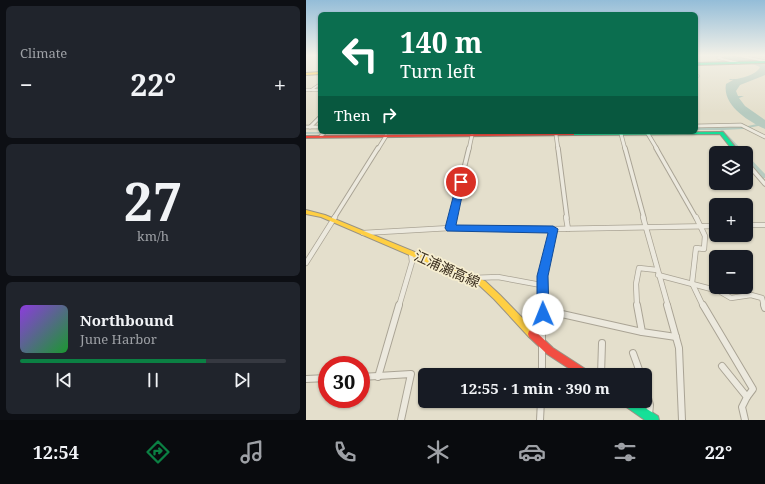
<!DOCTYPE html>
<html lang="en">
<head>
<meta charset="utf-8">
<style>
  :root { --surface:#171b24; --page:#20242c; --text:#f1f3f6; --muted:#9ea1a6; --line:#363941; --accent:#0b8043 }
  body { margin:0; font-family:"Noto Serif","Noto Sans JP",serif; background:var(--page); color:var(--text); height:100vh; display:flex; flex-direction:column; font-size:15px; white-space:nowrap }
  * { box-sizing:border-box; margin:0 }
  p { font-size:13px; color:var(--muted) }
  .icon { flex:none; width:22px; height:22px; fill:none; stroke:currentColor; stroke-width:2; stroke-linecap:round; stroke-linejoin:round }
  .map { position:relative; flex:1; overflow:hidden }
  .details { display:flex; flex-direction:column; gap:6px; padding:6px; background:#0d0f14; width:306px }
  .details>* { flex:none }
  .guide { position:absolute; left:12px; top:12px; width:380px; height:122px; border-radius:6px; box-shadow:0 1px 3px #0004; background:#0b6e4f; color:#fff; overflow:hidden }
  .fabs { position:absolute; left:403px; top:146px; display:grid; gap:8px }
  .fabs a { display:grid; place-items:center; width:44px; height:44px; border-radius:6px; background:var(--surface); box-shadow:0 1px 3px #0004; font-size:20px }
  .speed { position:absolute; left:12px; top:356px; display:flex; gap:8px; font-size:20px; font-weight:700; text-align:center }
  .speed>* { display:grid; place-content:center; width:52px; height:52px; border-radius:50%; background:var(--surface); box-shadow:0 1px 3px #0004; line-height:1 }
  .speed .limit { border:6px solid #d22; background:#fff; color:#111 }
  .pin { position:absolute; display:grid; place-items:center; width:34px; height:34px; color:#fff; margin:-17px; border:2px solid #fff; border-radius:50%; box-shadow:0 1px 4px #0007 }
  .me { position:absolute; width:44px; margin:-22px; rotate:359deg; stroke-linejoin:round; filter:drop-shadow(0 0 3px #0008) }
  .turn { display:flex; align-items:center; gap:14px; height:84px; padding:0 16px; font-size:18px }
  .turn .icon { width:52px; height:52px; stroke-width:2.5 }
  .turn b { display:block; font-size:28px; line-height:34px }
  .then { display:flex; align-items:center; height:38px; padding:0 16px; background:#0003; gap:8px; font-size:15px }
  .big { font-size:30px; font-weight:700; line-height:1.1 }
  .details .card { flex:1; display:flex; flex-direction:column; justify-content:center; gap:6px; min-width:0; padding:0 14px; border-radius:6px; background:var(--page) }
  .details .dial { align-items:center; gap:0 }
  .dial b { font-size:52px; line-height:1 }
  .song { display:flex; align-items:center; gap:12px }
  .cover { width:48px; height:48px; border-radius:6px; background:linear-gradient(135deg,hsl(270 70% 55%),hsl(130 70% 35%)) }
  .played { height:4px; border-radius:2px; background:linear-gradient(90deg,var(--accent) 70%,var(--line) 70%) }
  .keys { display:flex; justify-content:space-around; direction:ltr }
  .heat { display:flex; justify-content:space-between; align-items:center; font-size:22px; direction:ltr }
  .trip { position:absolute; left:112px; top:368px; width:234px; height:40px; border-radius:6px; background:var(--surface); box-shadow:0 1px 3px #0004; font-weight:700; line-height:40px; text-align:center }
  .tab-bar { display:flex; height:64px; justify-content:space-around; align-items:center; background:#090b0e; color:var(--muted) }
  .tab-bar .icon { width:28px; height:28px }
  .tab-bar .selected { color:var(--accent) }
  .tab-bar b { font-size:18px; color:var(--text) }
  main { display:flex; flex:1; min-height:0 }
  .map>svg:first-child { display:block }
  .water { fill:#b7cbc0 }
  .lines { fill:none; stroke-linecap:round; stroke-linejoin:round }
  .canal { fill:#b7cbc0; fill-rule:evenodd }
  .street-far4-casing { stroke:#aaa495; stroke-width:3 }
  .street-far3-casing { stroke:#aaa495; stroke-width:4.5 }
  .street-far2-casing { stroke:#aaa495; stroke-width:5.5 }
  .street-far1-casing { stroke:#aaa495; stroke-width:6 }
  .street-casing { stroke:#aaa495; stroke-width:8 }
  .fast-casing { stroke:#999385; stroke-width:2 }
  .slow-casing { stroke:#999385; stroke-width:2 }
  .jam-casing { stroke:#999385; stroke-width:2 }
  .street-far4 { stroke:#ece9de; stroke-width:2 }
  .street-far3 { stroke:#ece9de; stroke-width:3 }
  .street-far2 { stroke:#ece9de; stroke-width:3.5 }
  .street-far1 { stroke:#ece9de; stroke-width:4.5 }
  .street { stroke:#ece9de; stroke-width:6 }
  .fast { fill:#16e098; fill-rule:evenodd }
  .slow { fill:#ffcf43; fill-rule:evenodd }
  .jam { fill:#f24e42; fill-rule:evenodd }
  .route { fill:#1a73e8; stroke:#114b97 }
  .labels { text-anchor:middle; stroke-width:3.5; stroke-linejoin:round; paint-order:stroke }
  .near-street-label { font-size:14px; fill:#392d1d; stroke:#f7efd1 }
</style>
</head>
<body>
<main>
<section class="details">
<div class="card"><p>Climate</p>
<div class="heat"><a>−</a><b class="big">22°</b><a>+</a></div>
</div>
<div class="card dial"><b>27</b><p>km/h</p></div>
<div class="card">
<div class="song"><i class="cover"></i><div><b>Northbound</b><p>June Harbor</p></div></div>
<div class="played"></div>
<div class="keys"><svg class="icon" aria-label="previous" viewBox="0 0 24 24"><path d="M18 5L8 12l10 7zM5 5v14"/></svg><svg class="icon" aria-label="pause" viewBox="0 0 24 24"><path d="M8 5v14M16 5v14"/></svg><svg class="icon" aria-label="next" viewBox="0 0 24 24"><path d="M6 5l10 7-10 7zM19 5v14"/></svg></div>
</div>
</section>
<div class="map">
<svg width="459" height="420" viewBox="0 0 459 420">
  <rect width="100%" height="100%" fill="#e4dfcc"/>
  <path class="water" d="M399,55h28l32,9v11l-25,10 -4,6 2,5h6l-5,2 6,8 20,14v9c-15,-7 -43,-23 -39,-45l7,-4h-4l1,-1c8,1 27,-4 30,-12l-10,-4z"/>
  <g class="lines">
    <g class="canal">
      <path d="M456,123h1v2l-20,4 -20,1 22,23h-4l-21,-23h-24v-2l47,-1z"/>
      <path d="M0,132h66l-2,1 -64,1z"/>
      <path d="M440,155h1l18,19v4h-2l-17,-20z"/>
    </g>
    <g class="street-far4-casing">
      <g id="street-far4">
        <path d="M418,55l-6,3 21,5"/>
        <path d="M428,55l31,6"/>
        <path d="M454,55l5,1"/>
        <path d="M390,75l2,1h-2"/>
        <path d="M0,90h14"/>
        <path d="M5,90l9,-6"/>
      </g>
    </g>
    <g class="street-far3-casing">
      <g id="street-far3">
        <path d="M390,126l45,-1 24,12"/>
        <path d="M0,127h14"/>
        <path d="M4,127l10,-10"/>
        <path d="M315,134l4,15"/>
        <path d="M342,134l9,15"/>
        <path d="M250,135l2,14"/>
        <path d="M15,136l4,-4"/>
        <path d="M72,149l8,-13"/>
        <path d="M163,149l3,-14"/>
      </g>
    </g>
    <g class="street-far2-casing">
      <g id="street-far2">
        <path d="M252,148l9,70"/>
        <path d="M319,148l19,70"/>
        <path d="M350,148l40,70"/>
        <path d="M440,162l19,22"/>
        <path d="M28,218l44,-70"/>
        <path d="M146,218l17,-70"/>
      </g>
    </g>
    <g class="street-far1-casing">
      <g id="street-far1">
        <path d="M260,217l2,12"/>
        <path d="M337,217l25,89"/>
        <path d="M390,217l9,19 -1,13 -8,-1 -4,35 11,23"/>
        <path d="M440,225h19"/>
        <path d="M144,228l3,-11"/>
        <path d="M57,233l87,-5 103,1 163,-3"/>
        <path d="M0,263l29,-46"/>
        <path d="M352,275l61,16 12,7 20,-3 11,3 2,8"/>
        <path d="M166,278l26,-1 43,8 1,-2"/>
        <path d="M93,306l13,-44 -1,-9"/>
        <path d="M236,306v-30l11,-47"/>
        <path d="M331,306l-1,-22 3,-16 18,2"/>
      </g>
    </g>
    <g class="street-casing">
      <g id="street">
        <path d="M331,305l5,27 34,5"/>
        <path d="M361,305l12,43 3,72"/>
        <path d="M397,305l50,84 -6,8"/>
        <path d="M458,305l1,3"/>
        <path d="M247,312l89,20"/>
        <path d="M327,353l8,22"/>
        <path d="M416,366l25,31 -5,10 3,13"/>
        <path d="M236,375v-70"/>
        <path d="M295,375l1,-32"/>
        <path d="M55,377l50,-3 -10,46"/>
        <path d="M72,377l21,-72"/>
        <path d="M0,379l21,-1"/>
        <path d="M339,388l5,17 -1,10"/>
        <path d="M234,420l1,-19"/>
      </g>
    </g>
    <g class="fast-casing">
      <g id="fast">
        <path d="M459,61v2l-69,2v-2z"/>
        <path d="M415,132h2l17,21h-5l-15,-19 -148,1 -2,-1 2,-1z"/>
        <path d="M314,401h14l24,15 1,4h-14l-23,-16z"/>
      </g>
    </g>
    <g class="slow-casing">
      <g id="slow">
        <path d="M14,72v2l-14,1v-2z"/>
        <path d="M0,210l19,5 160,66 15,14 35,36 1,3 -1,3 -3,1 -3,-1 -35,-38 -15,-14 -158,-68 -15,-3z"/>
      </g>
    </g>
    <g class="jam-casing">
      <g id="jam">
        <path d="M266,133l2,1v1l-268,3v-2z"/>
        <path d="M226,330l3,1 18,17 37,24 2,3h-13l-32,-21 -18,-17 -1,-3 1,-3z"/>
      </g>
    </g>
    <use href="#street-far4" class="street-far4"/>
    <use href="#street-far3" class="street-far3"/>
    <use href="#street-far2" class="street-far2"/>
    <use href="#street-far1" class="street-far1"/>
    <use href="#street" class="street"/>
    <use href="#fast" class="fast"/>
    <use href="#slow" class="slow"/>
    <use href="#jam" class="jam"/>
  </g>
  <linearGradient id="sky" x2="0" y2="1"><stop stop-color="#94bdd8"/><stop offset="0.49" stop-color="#f3f1e8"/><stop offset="1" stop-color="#f3f1e8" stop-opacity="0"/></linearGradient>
  <rect width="459" height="113" fill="url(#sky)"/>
  <path class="route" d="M155,179l4,3 -9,43 97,1 5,3 -10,47 1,38 -2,4 -4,1 -4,-1 -2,-4v-38l11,-43 -101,-2 -2,-3 12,-46z"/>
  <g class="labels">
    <g class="near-street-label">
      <text transform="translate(141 269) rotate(24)" y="5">江浦瀬高線</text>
    </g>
  </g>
</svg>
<div class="fabs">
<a><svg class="icon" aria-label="layers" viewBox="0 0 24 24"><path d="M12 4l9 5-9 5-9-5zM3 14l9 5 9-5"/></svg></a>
<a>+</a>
<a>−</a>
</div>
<div class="speed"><div class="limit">30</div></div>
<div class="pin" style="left:155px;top:182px;background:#d93025"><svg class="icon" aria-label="arrive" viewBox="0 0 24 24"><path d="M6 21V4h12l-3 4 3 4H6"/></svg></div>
<svg class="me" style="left:237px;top:314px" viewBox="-20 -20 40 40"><circle r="19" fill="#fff"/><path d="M0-13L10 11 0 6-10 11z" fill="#1a73e8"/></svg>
<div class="trip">12:55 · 1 min · 390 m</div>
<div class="guide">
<div class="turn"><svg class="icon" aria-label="left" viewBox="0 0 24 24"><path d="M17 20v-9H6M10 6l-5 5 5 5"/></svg><div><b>140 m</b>Turn left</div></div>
<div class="then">Then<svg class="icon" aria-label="right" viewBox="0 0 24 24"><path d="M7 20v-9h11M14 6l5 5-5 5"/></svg></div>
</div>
</div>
</main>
<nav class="tab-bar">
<b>12:54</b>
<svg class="icon selected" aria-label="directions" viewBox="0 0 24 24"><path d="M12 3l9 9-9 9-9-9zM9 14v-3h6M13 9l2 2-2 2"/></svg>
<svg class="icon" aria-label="music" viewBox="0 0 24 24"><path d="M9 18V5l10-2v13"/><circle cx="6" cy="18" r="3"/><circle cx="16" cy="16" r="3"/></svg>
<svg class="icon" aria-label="phone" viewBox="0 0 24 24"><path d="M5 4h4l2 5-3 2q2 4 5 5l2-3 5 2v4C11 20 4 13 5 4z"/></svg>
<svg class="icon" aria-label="climate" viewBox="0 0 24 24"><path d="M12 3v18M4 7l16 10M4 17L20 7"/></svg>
<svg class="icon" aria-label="car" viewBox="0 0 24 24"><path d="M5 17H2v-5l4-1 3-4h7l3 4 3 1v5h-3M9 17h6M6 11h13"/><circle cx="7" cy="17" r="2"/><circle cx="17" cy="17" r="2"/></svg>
<svg class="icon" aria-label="filters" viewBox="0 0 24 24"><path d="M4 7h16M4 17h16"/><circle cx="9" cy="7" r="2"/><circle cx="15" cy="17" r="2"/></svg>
<b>22°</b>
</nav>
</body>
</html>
